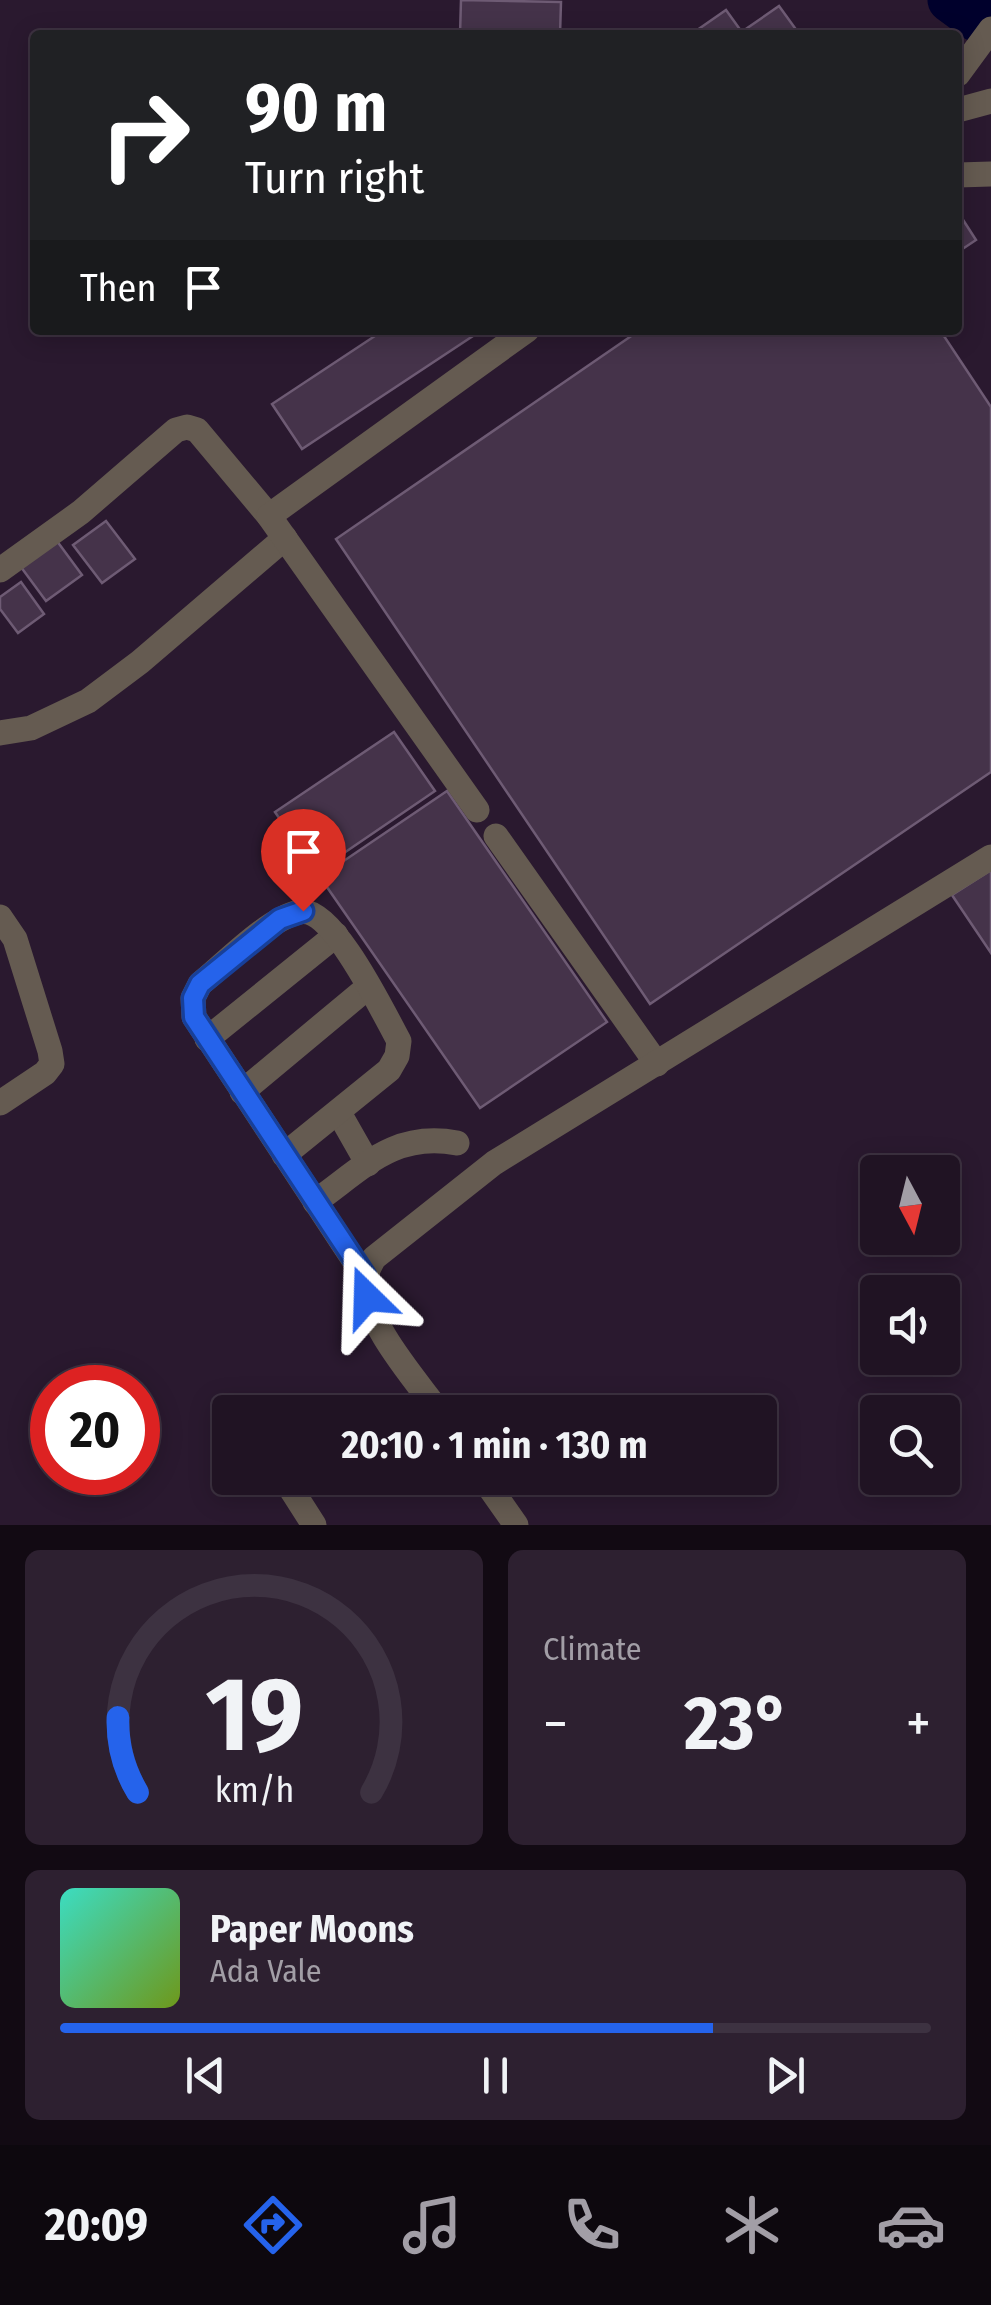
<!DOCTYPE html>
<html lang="en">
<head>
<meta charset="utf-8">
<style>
  :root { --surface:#201323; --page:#2d2030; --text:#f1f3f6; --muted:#a29ea6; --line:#3d3241; --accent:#2563eb }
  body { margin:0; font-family:"Fira Sans Condensed",sans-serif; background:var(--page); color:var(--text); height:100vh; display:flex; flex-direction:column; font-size:38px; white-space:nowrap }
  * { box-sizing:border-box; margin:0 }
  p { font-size:32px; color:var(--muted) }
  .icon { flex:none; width:55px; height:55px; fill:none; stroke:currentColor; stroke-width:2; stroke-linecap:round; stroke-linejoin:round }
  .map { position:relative; height:1525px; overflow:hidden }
  .drawer { display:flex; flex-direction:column; gap:25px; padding:25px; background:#120a13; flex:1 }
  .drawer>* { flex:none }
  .hud { position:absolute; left:30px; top:30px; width:932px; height:305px; border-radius:10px; box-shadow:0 5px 25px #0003,0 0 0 2px var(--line); background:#202124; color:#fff; overflow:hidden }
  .needle { width:65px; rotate:173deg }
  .controls { position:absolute; left:860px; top:1155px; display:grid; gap:20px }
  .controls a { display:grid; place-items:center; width:100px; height:100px; border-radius:10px; background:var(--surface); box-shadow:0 5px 25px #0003,0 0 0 2px var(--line); font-size:50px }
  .speed { position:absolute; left:30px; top:1365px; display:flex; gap:20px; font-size:50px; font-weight:700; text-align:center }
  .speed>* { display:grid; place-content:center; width:130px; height:130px; border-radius:50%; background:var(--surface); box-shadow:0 5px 25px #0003,0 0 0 2px var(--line); line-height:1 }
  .speed .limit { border:15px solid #d22; background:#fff; color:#111 }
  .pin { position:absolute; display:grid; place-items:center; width:85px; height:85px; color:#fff; margin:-102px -42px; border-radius:50% 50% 50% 0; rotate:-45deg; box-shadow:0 0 10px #0007 }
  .pin .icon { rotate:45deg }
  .me { position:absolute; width:110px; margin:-55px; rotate:338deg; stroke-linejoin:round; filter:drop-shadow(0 0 8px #0008) }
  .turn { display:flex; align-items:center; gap:35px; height:210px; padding:0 50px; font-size:45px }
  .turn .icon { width:130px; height:130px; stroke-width:2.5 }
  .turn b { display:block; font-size:70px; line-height:85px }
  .then { display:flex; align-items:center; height:95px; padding:0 50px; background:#0003; gap:20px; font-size:38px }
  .big { font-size:75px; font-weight:700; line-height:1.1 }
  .drawer .widget { flex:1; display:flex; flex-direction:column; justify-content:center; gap:15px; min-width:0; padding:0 35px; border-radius:15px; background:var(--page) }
  .drawer .dial { align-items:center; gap:0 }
  .dial svg { height:260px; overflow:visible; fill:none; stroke:var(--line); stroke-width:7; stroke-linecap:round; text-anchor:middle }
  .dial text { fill:var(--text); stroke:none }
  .song { display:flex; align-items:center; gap:30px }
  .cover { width:120px; height:120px; border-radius:15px; background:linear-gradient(135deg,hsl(170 70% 55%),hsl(80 70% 35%)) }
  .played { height:10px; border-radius:5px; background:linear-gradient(90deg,var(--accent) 75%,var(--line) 75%) }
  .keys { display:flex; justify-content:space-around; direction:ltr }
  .heat { display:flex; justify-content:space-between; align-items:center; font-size:55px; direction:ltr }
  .drawer .tiles { flex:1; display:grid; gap:25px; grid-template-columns:1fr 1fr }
  .widget:last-child { grid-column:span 2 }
  .trip { position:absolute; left:212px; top:1395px; width:565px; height:100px; border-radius:10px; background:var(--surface); box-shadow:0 5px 25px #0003,0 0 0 2px var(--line); font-weight:700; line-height:100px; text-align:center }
  .tabs { display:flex; height:160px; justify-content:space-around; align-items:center; background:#0d080e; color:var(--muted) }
  .tabs .icon { width:70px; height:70px }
  .tabs .active { color:var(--accent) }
  .tabs b { font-size:45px; color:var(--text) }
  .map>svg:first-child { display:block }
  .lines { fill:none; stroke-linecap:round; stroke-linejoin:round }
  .river { stroke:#00002c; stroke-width:45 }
  .building { fill:#45334a; stroke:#6e5b74; stroke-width:2.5 }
  .minor { stroke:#655b51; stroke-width:25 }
  .route-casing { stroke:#184099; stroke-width:25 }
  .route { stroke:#2563eb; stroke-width:18 }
</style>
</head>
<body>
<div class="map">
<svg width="991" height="1525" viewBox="0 0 991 1525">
  <rect width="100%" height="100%" fill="#2a192f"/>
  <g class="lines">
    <path class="river" d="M950,0l26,19 15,1"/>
  </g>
  <g class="building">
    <path d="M461,0l100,2 -1,33h-100z"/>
    <path d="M779,6l21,29h-55l-2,-4z"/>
    <path d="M726,10l18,25h-54z"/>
    <path d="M958,212l18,28 -18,12z"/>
    <path d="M384,330h98l-180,119 -30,-45z"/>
    <path d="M640,330h300l51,77v365l-341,232 -314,-465z"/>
    <path d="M106,521l29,38 -33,24 -29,-38z"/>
    <path d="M54,537l28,38 -36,26 -28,-38z"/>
    <path d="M21,582l23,32 -26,19 -18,-24v-12z"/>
    <path d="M394,732l41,59 -119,81 -41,-60z"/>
    <path d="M447,791l160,231 -127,86 -160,-231z"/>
    <path d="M991,870v83l-39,-58z"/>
  </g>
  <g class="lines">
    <g class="minor">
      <path d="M958,74l33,-45"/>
      <path d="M958,110l33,-9"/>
      <path d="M958,175l33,-1"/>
      <path d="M0,570l81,-58 95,-82 11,-3 10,3 72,86"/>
      <path d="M0,733l31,-5 57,-27 52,-39 145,-124"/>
      <path d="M477,810l-208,-294 258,-186"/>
      <path d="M496,836l161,228"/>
      <path d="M0,917l15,22 35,112 2,13 -7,9 -45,30"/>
      <path d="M207,1039l129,-104"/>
      <path d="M242,1092l126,-105"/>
      <path d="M339,1113l29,51"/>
      <path d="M284,1155l105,-85 8,-14 2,-15c-15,-27 -67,-136 -100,-129 -31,7 -73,51 -99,72l-7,14 1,19 171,260"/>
      <path d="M315,1202c48,-34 79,-71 142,-59"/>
      <path d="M439,1412c-23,-32 -76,-91 -74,-132 1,-7 5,-15 9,-22l120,-95 497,-306"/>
      <path d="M284,1478l30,47"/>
      <path d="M483,1478l33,47"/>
    </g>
  </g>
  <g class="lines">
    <g class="route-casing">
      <path id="route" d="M303,911l-23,8 -80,65 -7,14 1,19 171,259 2,21"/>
    </g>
    <use href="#route" class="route"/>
  </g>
</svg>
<div class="controls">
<a><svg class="needle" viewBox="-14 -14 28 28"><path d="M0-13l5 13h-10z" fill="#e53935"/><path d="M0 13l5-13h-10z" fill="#a29ea6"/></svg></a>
<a><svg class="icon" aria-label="sound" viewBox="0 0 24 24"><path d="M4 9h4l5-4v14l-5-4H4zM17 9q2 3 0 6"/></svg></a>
<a><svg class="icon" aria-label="search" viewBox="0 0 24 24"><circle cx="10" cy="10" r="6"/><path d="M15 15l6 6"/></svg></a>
</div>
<div class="speed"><div class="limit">20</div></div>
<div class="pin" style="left:303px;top:911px;background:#d93025"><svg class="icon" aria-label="arrive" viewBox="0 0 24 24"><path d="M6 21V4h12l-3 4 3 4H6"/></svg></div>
<svg class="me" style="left:367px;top:1297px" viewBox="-20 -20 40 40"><path d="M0-17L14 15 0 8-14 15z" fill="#2563eb" stroke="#fff" stroke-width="4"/></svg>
<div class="trip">20:10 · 1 min · 130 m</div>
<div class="hud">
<div class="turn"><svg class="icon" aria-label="right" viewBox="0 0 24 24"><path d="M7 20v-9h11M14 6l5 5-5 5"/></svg><div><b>90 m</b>Turn right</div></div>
<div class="then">Then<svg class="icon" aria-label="arrive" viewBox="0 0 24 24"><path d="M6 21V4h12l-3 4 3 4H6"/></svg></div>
</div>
</div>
<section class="drawer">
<div class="tiles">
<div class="widget dial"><svg viewBox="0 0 100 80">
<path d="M14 69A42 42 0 1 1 86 69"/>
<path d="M14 69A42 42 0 0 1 8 46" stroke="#2563eb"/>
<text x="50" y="56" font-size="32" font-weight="700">19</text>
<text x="50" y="72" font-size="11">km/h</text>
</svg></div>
<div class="widget"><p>Climate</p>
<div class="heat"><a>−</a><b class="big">23°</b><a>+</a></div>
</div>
<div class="widget">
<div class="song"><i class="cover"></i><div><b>Paper Moons</b><p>Ada Vale</p></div></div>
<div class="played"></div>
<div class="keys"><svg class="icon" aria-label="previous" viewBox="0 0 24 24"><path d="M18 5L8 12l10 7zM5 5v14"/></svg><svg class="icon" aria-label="pause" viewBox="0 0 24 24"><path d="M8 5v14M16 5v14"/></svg><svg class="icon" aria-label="next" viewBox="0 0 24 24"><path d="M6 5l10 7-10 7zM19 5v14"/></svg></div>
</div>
</div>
</section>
<nav class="tabs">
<b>20:09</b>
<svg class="icon active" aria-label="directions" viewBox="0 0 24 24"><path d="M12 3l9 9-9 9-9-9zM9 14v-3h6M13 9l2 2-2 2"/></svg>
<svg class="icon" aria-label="music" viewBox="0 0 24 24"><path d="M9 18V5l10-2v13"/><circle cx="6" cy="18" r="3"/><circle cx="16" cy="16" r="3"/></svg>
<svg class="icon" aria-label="phone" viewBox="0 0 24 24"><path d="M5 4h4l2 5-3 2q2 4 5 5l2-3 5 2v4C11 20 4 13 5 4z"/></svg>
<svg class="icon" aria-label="climate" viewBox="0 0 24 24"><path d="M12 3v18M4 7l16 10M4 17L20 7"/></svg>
<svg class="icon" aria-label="car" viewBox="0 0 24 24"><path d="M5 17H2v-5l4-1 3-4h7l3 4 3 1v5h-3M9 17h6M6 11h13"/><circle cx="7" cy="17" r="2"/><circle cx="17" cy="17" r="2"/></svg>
</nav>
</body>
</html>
